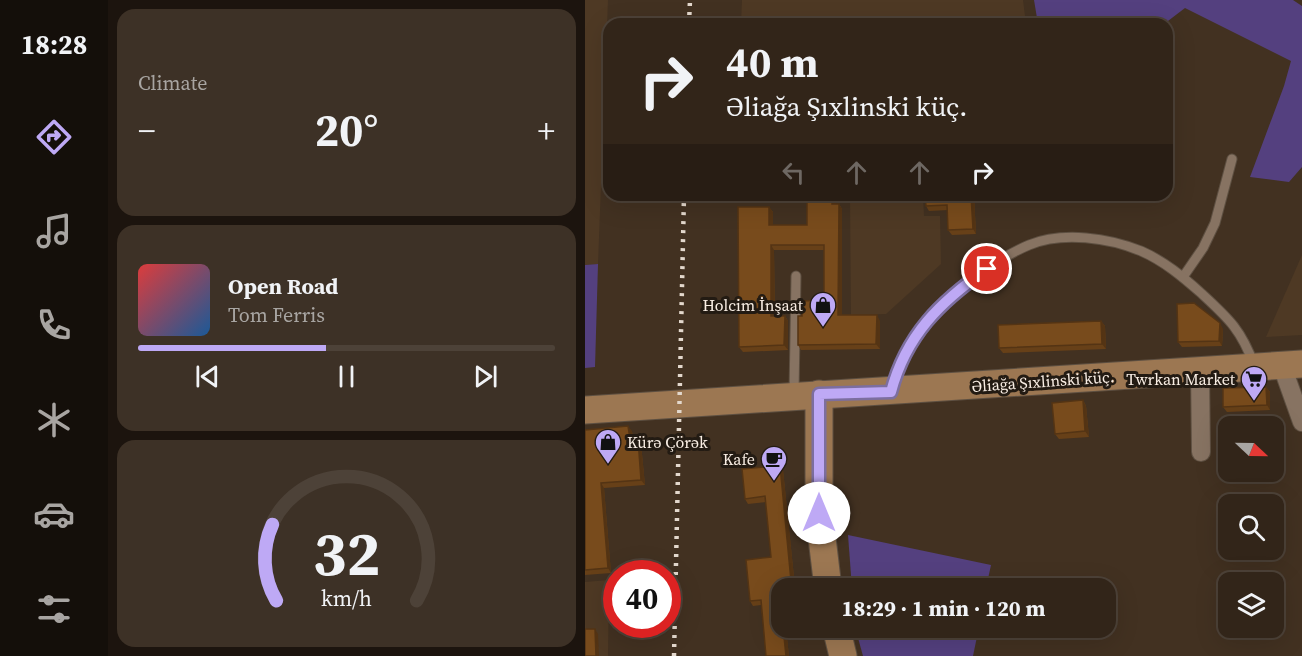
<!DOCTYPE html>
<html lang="en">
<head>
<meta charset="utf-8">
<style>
  :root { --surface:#322519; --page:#3d3126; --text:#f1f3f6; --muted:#a8a5a2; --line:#4d4238; --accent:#bea9f5 }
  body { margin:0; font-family:"Source Serif 4",serif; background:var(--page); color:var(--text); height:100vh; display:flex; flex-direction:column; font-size:22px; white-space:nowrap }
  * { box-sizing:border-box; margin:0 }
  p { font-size:20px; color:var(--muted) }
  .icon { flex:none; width:33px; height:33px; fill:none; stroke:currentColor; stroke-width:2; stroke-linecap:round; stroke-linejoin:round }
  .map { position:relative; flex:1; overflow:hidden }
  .sheet { display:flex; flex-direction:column; gap:9px; padding:9px; background:#1c140e; width:477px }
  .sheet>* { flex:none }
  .guide { position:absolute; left:18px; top:18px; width:570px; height:183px; border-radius:18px; box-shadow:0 6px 24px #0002,0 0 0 2px var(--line); background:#322519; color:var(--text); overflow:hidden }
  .needle { width:39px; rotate:112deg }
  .fabs { position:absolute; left:633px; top:416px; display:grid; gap:12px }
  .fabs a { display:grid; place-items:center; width:66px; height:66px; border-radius:12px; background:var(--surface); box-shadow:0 6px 24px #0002,0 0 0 2px var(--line); font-size:30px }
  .speed { position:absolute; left:18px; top:560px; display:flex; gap:12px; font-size:30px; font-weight:700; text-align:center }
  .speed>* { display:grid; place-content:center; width:78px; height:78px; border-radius:50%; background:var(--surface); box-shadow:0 6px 24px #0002,0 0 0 2px var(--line); line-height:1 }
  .speed .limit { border:9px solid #d22; background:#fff; color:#111 }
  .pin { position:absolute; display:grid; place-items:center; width:51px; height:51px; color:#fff; margin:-26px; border:3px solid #fff; border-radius:50%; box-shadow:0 2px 6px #0007 }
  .me { position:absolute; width:66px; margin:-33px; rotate:0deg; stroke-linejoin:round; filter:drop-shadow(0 0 4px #0008) }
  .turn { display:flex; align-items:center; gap:21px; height:126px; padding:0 24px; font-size:27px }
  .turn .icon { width:78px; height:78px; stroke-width:2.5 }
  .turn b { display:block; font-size:42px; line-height:51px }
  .lanes { display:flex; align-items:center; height:57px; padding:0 24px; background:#0003; justify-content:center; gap:30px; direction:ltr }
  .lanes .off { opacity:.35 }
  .big { font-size:45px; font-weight:700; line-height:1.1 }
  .sheet .tile { flex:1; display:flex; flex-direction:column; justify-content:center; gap:9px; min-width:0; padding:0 21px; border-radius:18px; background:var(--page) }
  .sheet .dial { align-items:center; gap:0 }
  .dial svg { height:156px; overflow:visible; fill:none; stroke:var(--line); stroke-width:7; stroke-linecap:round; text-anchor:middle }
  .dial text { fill:var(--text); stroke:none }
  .song { display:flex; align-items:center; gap:18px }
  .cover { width:72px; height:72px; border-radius:9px; background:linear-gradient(135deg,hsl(0 70% 55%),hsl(210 70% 35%)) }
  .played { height:6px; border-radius:3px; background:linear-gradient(90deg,var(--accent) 45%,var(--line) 45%) }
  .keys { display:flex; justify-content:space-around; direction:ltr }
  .heat { display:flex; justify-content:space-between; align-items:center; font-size:33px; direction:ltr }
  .trip { position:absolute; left:186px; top:578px; width:345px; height:60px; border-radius:18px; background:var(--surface); box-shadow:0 6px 24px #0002,0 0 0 2px var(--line); font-weight:700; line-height:60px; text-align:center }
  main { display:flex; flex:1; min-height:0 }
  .tabs { display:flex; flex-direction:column; width:108px; justify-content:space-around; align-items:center; background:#140f0a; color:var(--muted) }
  .tabs .icon { width:42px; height:42px }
  .tabs .current { color:var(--accent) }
  .tabs b { font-size:27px; color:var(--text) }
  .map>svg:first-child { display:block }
  .built { fill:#4e3924 }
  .green { fill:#54407f }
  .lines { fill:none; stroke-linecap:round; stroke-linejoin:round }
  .lane-casing { stroke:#5e5042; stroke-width:11 }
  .street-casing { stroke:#5e5042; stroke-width:20 }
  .secondary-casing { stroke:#5e5042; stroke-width:29 }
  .lane { stroke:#877362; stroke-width:9 }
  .street { stroke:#877362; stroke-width:18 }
  .secondary { stroke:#9c7752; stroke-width:27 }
  .rail { stroke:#e3d8cd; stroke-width:4.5; stroke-dasharray:3 6; stroke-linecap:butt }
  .wall { fill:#674018 }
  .shaded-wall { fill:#543414 }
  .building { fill:#784b1c; stroke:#543414; stroke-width:1.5 }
  .route-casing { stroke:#7c6e9f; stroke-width:15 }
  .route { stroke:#bea9f5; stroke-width:10 }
  .labels { text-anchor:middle; stroke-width:6; stroke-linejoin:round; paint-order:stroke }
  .poi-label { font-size:16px; fill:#f9eee4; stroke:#231b13; text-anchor:end }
  .street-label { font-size:16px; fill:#f9eee4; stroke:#231b13 }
</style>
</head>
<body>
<main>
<nav class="tabs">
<b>18:28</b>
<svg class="icon current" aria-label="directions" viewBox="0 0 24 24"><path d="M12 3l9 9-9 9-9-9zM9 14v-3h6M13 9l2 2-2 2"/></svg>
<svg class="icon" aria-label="music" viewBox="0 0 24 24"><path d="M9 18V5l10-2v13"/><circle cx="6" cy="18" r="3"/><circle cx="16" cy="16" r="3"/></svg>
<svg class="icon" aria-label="phone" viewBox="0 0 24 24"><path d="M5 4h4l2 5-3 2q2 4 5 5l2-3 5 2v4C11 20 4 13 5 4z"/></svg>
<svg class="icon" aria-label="climate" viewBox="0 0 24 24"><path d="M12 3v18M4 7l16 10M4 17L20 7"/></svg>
<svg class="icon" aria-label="car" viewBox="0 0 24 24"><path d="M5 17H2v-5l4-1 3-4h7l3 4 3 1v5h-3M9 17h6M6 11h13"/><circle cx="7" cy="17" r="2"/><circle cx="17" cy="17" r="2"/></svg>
<svg class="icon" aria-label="filters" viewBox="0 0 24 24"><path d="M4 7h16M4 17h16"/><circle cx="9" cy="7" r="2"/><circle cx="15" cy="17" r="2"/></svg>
</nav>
<section class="sheet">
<div class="tile"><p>Climate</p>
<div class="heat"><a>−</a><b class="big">20°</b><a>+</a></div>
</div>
<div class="tile">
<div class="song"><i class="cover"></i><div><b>Open Road</b><p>Tom Ferris</p></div></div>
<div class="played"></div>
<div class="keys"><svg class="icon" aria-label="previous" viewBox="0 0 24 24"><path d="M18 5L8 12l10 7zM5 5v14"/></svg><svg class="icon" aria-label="pause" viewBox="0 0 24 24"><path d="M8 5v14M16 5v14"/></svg><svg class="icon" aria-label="next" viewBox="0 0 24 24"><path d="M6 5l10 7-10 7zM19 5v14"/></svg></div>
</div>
<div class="tile dial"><svg viewBox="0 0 100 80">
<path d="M14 69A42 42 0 1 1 86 69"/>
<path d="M14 69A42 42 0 0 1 12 30" stroke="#bea9f5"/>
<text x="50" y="56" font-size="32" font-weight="700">32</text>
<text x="50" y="72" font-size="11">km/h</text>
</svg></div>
</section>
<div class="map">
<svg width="717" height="656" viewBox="0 0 717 656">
  <rect width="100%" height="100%" fill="#423121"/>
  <g class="built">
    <path d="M0,0h23l-10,264 -13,1z"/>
    <path d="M157,0h281l3,24h-285z"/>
    <path d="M265,195h73l1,21h16l1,48 -55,50 -35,1z"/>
    <path d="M717,255v80l-36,2z"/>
    <path d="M24,580l-1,76h-23v-74z"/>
  </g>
  <g class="green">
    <path d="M449,0h259l9,6v161l-13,15 -39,-5 34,-91 7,-25 -106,-53 -21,16h-126z"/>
    <path d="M13,264l-3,103 -10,1v-103z"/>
    <path d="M263,535l143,30 -5,23h-134z"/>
    <path d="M270,627h124l-6,29h-110z"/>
  </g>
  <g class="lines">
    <g class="lane-casing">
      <g id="lane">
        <path d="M598,277l20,-29 12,-25 17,-64"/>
        <path d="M307,388c12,-46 33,-68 69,-99 20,-17 44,-34 68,-44 34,-14 80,-7 112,6 23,10 42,26 60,42 27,25 40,36 53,72"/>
        <path d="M209,393l2,-117"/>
      </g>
    </g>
    <g class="street-casing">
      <g id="street">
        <path d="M697,366l20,56"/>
        <path d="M615,371l1,81"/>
      </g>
    </g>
    <g class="secondary-casing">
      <g id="secondary">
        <path d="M234,394v119l9,75"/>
        <path d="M0,410l717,-46"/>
        <path d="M251,627l7,29"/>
      </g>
    </g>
    <use href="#lane" class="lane"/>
    <use href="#street" class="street"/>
    <use href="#secondary" class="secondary"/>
    <g class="rail">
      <path d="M104,24l1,-24"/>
      <path d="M89,656l10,-461"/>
    </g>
  </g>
  <g class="wall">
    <path d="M222,195h27l2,3v6h3l3,5v106l38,6v28l-79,1 -3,-5 4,-29 22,-16v-50h-50l1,66h10l3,5v29l-45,2 -4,-5 30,-140 4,5v13h34z"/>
    <path d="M389,195l2,39 -24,1 -4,-5v-20l-19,1 -3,-5z"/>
    <path d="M516,321l4,5 1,23 -103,4 -4,-5z"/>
    <path d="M638,329l-1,17 -40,1 -4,-5z"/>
    <path d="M681,387l4,5v18l-43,2 -4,-5z"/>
    <path d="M498,400l3,6 3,31 -30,2 -4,-5z"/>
    <path d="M0,430l47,1 1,8h5l3,5 4,41 -41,3 7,85 -26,2z"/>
    <path d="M194,455l3,5 13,127 -14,1 8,68h-23l-5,-51 -8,1 -3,-5 21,-44 -5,-55 -18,2 -3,-5 20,-32z"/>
  </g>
  <g class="shaded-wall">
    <path d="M247,195h2l2,3v11l-4,-5z"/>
    <path d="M386,195h3l2,39 -3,-5z"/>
    <path d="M254,204l3,5v111l-4,-5z"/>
    <path d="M184,207l4,5v18l-4,-5z"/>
    <path d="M186,245l3,5 1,71 -4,-5z"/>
    <path d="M292,315l3,6v28l-4,-5z"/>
    <path d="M200,316l3,5v29l-4,-5z"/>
    <path d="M516,321l4,5 1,23 -4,-5z"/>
    <path d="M635,323l3,6 -1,17 -3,-5z"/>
    <path d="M681,387l4,5v18l-3,-5z"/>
    <path d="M498,400l3,6 3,31 -4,-6z"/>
    <path d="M43,426l4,5 1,13 -3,-5z"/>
    <path d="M53,439l3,5 4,41 -4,-5z"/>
    <path d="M194,455l3,5 13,127 -4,-6z"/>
    <path d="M16,483l3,5 7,85 -3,-5z"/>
    <path d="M193,583l4,5 -1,25z"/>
    <path d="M198,627h3l3,29h-3z"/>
    <path d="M10,629l3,5 1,22h-3z"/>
  </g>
  <g class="building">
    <path d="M222,195h25v9h7l-1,111h39l-1,29 -78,1v-29h4v-15l22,-1v-55h-53v71h14l-1,29 -45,2 -1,-140h31v18h38z"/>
    <path d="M340,195h46l2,34 -25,1 -1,-25 -21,1z"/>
    <path d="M609,303l26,20 -1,18 -41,1 -1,-38z"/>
    <path d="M516,321l1,23 -103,4 -1,-23z"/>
    <path d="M681,387l1,18 -44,2v-19z"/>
    <path d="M498,400l2,31 -30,3 -3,-31z"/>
    <path d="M43,426l2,13h8l3,41 -40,3 7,85 -23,2v-140z"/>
    <path d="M194,455l12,126 -13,2 3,30v14h2l3,29h-20l-5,-56 -11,1 -4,-41 25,-3 -6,-61 -20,3 -3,-30 23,-2 -1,-10z"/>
    <path d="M0,629h10l1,27h-11z"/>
  </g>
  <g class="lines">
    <g class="route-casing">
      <path id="route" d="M234,513v-119l72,-2c15,-57 49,-90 96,-123"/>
    </g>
    <use href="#route" class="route"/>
  </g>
  <defs>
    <g id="shop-pin" transform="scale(1.35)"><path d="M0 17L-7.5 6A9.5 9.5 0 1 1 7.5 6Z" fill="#bea9f5" stroke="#231b13"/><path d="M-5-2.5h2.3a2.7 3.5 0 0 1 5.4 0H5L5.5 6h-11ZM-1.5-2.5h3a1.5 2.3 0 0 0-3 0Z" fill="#111"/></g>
    <g id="supermarket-pin" transform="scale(1.35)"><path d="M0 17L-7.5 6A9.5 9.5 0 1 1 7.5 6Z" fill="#bea9f5" stroke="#231b13"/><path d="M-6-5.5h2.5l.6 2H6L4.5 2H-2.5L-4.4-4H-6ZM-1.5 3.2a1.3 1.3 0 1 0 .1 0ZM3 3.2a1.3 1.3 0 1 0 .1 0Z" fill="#111"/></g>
    <g id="cafe-pin" transform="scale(1.35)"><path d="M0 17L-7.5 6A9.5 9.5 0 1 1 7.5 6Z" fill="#bea9f5" stroke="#231b13"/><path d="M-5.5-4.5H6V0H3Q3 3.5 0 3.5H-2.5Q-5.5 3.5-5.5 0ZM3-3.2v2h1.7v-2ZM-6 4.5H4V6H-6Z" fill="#111"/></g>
  </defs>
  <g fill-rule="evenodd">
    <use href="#shop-pin" x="238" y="305"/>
    <use href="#supermarket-pin" x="669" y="379"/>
    <use href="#shop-pin" x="23" y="442"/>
    <use href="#cafe-pin" x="189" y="459"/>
  </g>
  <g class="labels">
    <g class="poi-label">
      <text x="218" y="311">Holcim İnşaat</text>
      <text x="650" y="385">Twrkan Market</text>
      <text x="42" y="448" text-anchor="start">Kürə Çörək</text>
      <text x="170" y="465">Kafe</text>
    </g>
    <g class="street-label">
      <text transform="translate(458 381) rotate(-4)" y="6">Əliağa Şıxlinski küç.</text>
    </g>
  </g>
</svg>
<div class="fabs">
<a><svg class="needle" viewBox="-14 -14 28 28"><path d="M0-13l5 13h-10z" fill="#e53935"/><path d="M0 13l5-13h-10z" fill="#a8a5a2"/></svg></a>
<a><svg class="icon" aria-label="search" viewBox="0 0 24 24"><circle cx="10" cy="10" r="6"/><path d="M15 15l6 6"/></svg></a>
<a><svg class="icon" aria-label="layers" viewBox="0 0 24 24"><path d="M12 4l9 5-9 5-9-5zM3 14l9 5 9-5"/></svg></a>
</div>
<div class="speed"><div class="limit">40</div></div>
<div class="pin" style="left:402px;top:269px;background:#d93025"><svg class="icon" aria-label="arrive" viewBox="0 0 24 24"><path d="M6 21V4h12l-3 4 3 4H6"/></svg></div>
<svg class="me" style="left:234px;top:513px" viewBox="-20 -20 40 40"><circle r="19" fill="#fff"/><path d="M0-13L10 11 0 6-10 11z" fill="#bea9f5"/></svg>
<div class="trip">18:29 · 1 min · 120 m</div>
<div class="guide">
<div class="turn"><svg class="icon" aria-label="right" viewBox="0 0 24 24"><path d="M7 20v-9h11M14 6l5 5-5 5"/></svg><div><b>40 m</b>Əliağa Şıxlinski küç.</div></div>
<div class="lanes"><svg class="icon off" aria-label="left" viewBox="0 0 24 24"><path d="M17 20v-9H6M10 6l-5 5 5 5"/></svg><svg class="icon off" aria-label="ahead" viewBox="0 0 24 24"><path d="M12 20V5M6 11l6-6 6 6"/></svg><svg class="icon off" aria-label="ahead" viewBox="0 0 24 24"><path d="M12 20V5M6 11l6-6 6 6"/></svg><svg class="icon" aria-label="right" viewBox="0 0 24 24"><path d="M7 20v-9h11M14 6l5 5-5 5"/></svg></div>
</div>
</div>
</main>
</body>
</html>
